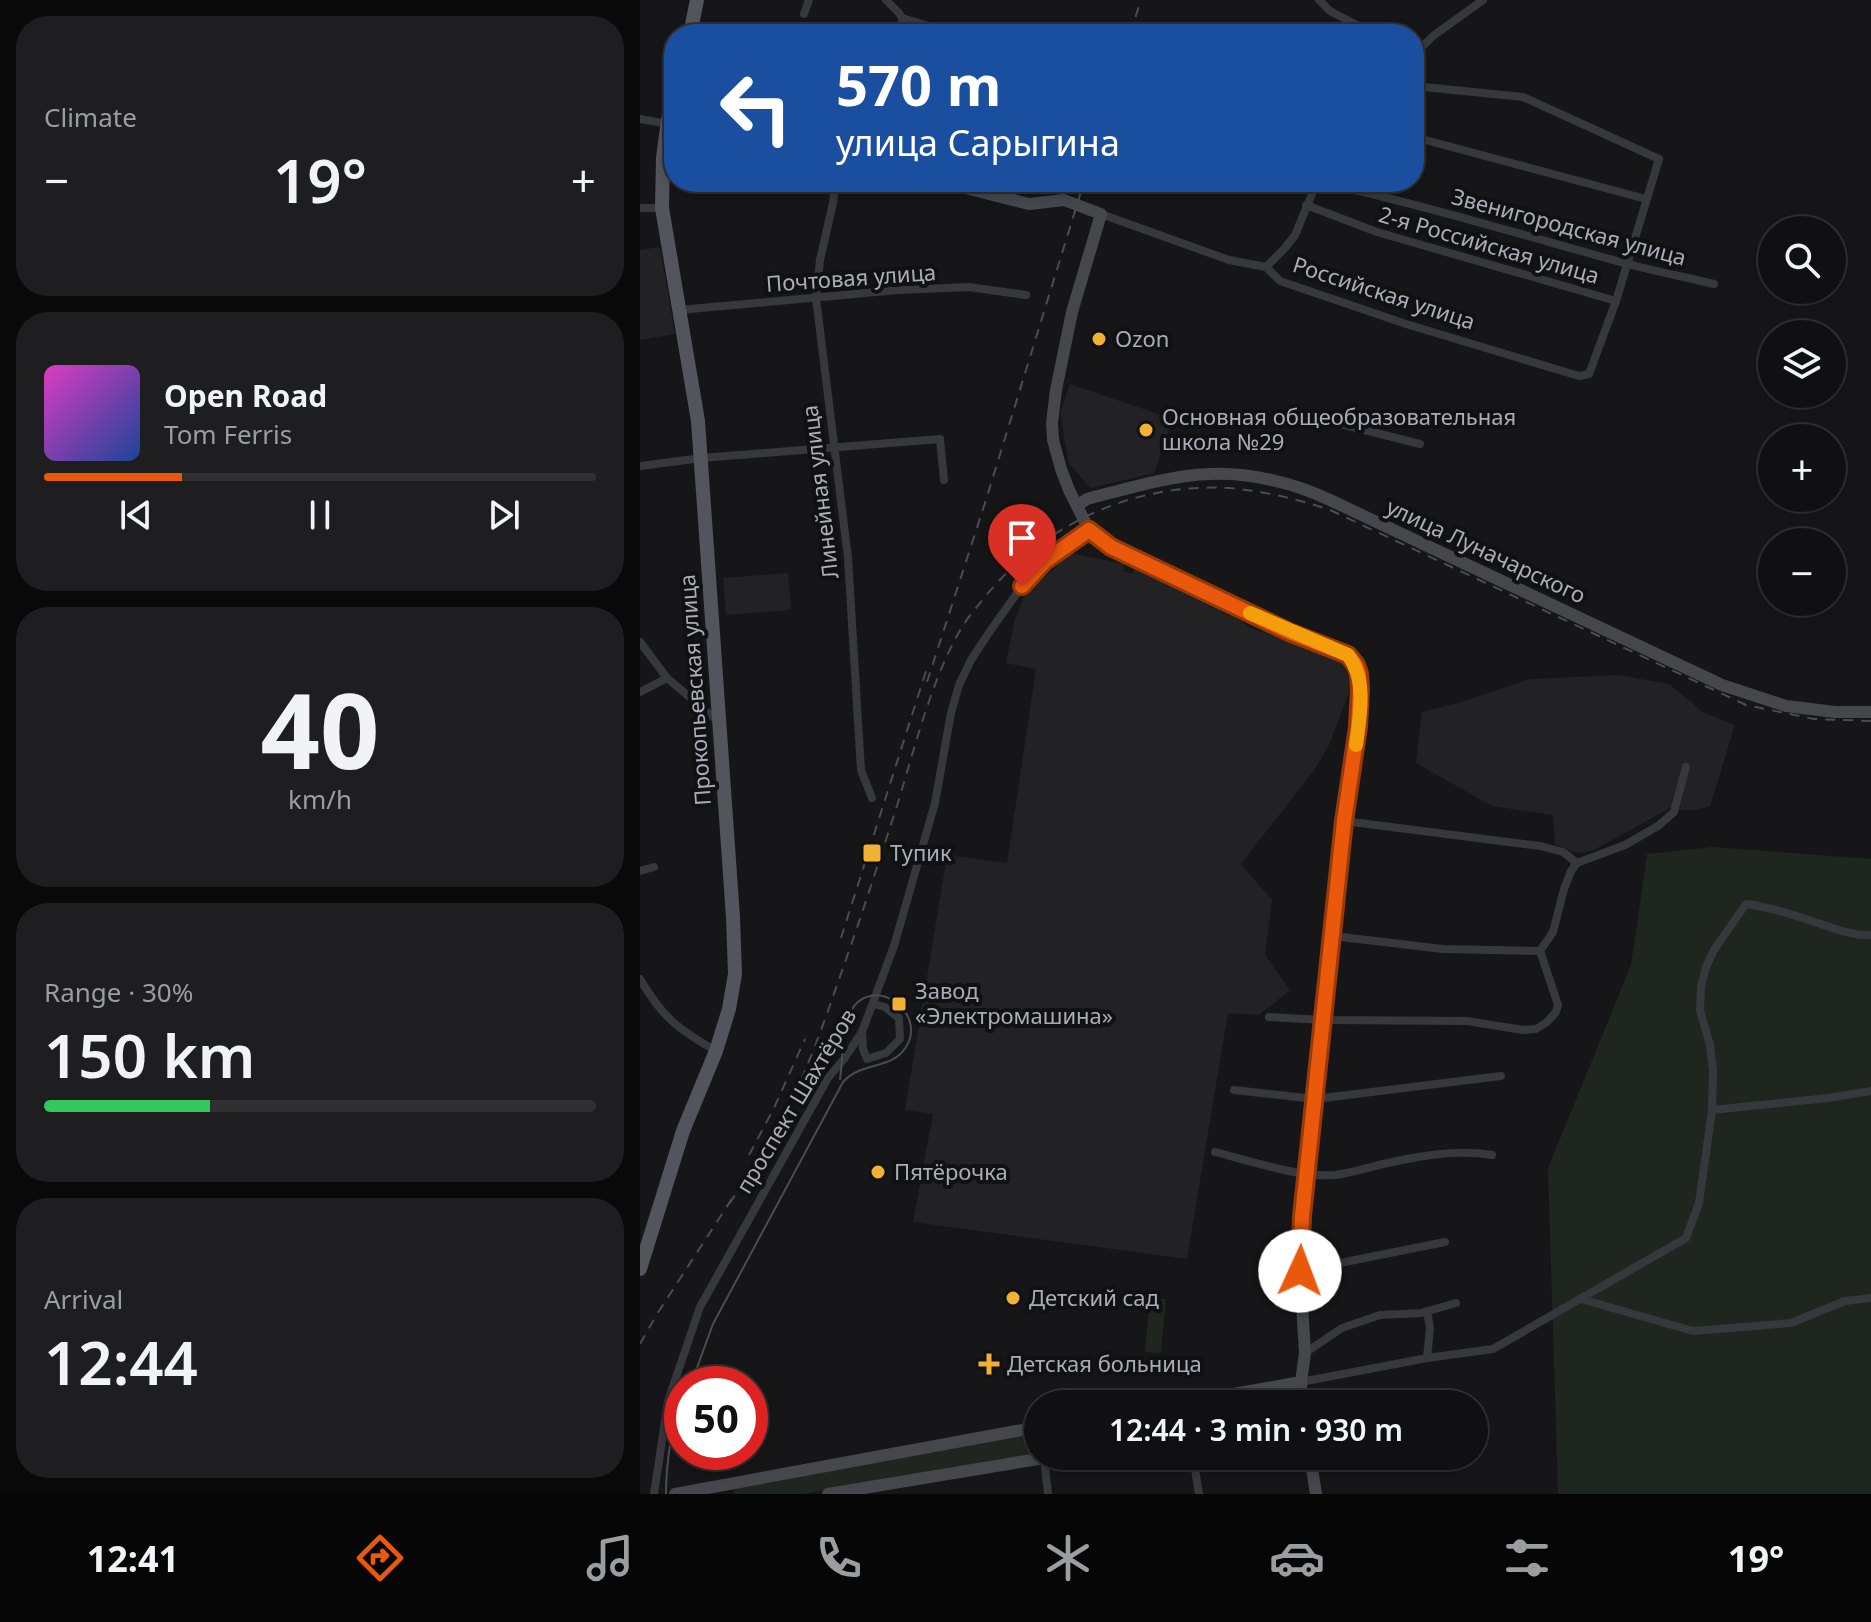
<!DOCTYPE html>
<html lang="en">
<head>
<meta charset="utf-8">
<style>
  :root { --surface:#101012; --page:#1e1e20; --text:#f1f3f6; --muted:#9c9d9f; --line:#303032; --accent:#ea580c }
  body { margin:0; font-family:"Noto Sans",sans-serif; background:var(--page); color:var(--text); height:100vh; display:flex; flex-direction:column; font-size:30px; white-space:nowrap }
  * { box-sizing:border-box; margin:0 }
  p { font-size:26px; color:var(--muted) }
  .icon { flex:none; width:44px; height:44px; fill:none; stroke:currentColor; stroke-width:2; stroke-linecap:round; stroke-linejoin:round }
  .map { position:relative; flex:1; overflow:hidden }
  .panel { display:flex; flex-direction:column; gap:16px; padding:16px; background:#09090a; width:640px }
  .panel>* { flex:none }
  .hud { position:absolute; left:24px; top:24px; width:760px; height:168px; border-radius:32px; box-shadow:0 4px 12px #0003,0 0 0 2px var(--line); background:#1a4fa0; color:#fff; overflow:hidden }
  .fabs { position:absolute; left:1118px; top:216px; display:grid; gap:16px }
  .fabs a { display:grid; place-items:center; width:88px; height:88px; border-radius:50%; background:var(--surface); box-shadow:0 4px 12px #0003,0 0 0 2px var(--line); font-size:40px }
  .speed { position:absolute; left:24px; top:1366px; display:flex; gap:16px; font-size:40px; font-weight:700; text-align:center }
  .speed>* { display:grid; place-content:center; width:104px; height:104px; border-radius:50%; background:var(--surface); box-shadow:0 4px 12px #0003,0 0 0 2px var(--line); line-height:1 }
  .speed .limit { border:12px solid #d22; background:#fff; color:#111 }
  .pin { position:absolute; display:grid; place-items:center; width:68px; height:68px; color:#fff; margin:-82px -34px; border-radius:50% 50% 50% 0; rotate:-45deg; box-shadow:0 0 8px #0007 }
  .pin .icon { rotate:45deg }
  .me { position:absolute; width:88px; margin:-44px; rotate:2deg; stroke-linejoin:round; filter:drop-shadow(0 0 6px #0008) }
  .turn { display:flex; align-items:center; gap:28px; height:168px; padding:0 40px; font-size:36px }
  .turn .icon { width:104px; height:104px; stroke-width:2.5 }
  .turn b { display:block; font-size:56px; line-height:68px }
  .big { font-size:60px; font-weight:600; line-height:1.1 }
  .panel .card { flex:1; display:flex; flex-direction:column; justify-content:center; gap:12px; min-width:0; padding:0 28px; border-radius:32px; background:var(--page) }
  .panel .dial { align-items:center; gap:0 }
  .dial b { font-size:104px; line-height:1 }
  .song { display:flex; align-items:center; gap:24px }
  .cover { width:96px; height:96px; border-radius:12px; background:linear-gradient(135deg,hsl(310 70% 55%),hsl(220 70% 35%)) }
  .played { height:8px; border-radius:4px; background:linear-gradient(90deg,var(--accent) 25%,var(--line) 25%) }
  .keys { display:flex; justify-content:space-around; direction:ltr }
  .heat { display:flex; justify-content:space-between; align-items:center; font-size:44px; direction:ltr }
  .charge { height:12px; border-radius:6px; background:linear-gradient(90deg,#34c759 30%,var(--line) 0) }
  .trip { position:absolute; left:384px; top:1390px; width:464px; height:80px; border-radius:40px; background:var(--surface); box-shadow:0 4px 12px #0003,0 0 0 2px var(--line); font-weight:600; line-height:80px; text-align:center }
  .tab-bar { display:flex; height:128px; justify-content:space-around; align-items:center; background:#060607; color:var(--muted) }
  .tab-bar .icon { width:56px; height:56px }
  .tab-bar .current { color:var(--accent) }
  .tab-bar b { font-size:36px; color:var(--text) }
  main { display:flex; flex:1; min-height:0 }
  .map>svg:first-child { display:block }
  .built { fill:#222225 }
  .green { fill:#1e261f }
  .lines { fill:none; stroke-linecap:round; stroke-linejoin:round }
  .street { stroke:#37383d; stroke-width:8 }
  .secondary { stroke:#45474d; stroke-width:12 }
  .primary { stroke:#53555c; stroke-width:14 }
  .tram { stroke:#4a4c52; stroke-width:2 }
  .rail { stroke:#4a4c52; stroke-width:2; stroke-dasharray:10 8; stroke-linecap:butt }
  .route-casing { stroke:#983908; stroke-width:20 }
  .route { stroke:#ea580c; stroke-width:14 }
  .slow { stroke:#f59e0b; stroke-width:14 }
  .poi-dot { fill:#f2b134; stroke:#111113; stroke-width:3 }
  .labels { text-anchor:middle; stroke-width:8; stroke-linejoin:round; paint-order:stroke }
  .street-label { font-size:22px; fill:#a8adb8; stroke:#111113 }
  .poi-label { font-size:22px; fill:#a8adb8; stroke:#111113; text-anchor:start }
</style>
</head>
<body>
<main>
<section class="panel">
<div class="card"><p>Climate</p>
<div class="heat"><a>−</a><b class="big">19°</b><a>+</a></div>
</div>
<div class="card">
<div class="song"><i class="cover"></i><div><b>Open Road</b><p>Tom Ferris</p></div></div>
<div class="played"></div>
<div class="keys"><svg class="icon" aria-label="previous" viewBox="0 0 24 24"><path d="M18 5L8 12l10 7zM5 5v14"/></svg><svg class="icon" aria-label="pause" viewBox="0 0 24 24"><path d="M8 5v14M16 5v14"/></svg><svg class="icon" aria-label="next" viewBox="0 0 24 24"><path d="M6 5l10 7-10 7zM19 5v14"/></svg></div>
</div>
<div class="card dial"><b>40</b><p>km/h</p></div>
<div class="card"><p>Range · 30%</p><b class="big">150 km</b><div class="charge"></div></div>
<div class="card"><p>Arrival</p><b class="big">12:44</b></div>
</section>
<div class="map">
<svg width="1231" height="1494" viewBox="0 0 1231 1494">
  <rect width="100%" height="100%" fill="#161618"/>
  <g class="built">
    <path d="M20,247l15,87 -35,6v-90z"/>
    <path d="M430,384l103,35 -19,54 -63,15 -22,-24 -9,-51z"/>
    <path d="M431,553l53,11 -1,7 9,3 3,-5 106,52 8,6 83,31 2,-2 8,3 5,4 8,14 -26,68 -14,24 -74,95 31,36 -7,55 25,35 -31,25 -31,-2 -41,246 -274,-37 20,-108 -28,-4 42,-255 60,8 29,-194 -30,-6 9,-44 9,-23z"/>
    <path d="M148,573l3,37 -65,5 -3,-37z"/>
    <path d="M978,675l51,9 34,28 32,13 -25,81 -15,4h-15l-10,-2 -76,42 -16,3 -23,-8 -2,-30 -61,-9 -76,-43 6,-51 39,-10 69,-23z"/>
  </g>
  <g class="green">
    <path d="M1073,847l158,12v635h-313l-10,-326 83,-203 16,-111z"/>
    <path d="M510,1298l16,1 -5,54 -16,-1z"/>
    <path d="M398,1431v24l-235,39h-68l-2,-7z"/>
  </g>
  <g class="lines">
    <g class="street">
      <path d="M246,0l13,13 3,5 53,16"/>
      <path d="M679,0l11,11 44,23"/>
      <path d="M164,14l5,-14"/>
      <path d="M262,18v16"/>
      <path d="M53,23l28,11"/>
      <path d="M774,55l19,-19 50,-36"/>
      <path d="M0,119l28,5"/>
      <path d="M774,137l232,62"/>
      <path d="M195,182l-2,21 -13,57 -4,38 32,260 13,212 11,28"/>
      <path d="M681,182c102,23 202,53 303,81 30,8 61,14 90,21"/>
      <path d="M666,205l71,27 239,69"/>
      <path d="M0,208h22"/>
      <path d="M461,214l128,46 37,7 14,14 126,43 173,52 10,-2 27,-73 43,-142 -136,-62 -109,-11"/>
      <path d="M626,267l19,-19 10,-13 22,-53"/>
      <path d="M39,310l219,-20 71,-3 57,8"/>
      <path d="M685,420l95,24"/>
      <path d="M0,466l62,-8 238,-19 4,41"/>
      <path d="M0,642l27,36 52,44"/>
      <path d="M0,692l27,-14"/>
      <path d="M704,821l196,25 23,6 14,11"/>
      <path d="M0,871l14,-4"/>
      <path d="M693,936l110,13 97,2"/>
      <path d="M0,979c23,39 38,50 76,72"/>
      <path d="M629,1017l54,3 144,1 56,9 13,-1 11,-7 9,-10 2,-7 -18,-54 13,-19 11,-43 7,-18 6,-8 48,-18 33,-19 16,-14 12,-45"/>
      <path d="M222,1032l1,17 4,10 19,-6 14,-14 -1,-21 -14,-11 -11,-3"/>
      <path d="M594,1090l81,9 186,-23"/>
      <path d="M1072,1110l116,-12 43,-7"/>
      <path d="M575,1152c35,9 85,26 120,23 16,-2 32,-7 48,-11 37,-8 72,-15 109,-9"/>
      <path d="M660,1271l145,-29"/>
      <path d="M941,1299l112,32 98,-8 54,-22 26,-3"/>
      <path d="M665,1353l37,-25 38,-13 41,-2 35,-10"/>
      <path d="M787,1358l3,-30 -3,-17"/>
      <path d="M661,1382l126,-24 66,-9 193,-111 13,-35 13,-93 1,-39 -3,-26 -10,-35 1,-24 5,-19 8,-17 32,-46c24,3 46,10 69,18 19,6 36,14 56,13"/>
      <path d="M553,1456l6,38"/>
      <path d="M404,1458l4,36"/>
      <path d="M14,1494l14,-93 32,-94 128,-229 16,-19 18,-27 32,-86 41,-143 16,-90 8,-28 12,-25 17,-26 34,-48 23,-25 44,-31"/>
    </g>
    <g class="secondary">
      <path d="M302,182l87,22 35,-4 37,14 -29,98 -16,78 -4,33 1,17 8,29 8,21 20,40 22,17 51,26 127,59 59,23 8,10 3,9 1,14 -2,39 -14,94 -42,395 -2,55 5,82 -4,29 1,22"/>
      <path d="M438,505l9,-6c39,-10 80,-23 122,-25 40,-2 85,9 121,26l392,185 64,21 49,6h36"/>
      <path d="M537,1404l124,-22"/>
      <path d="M670,1456l6,38"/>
      <path d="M35,1494l363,-67"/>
      <path d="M188,1494l228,-38"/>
    </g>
    <g class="primary">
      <path d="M50,34l7,-34"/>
      <path d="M0,1269l43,-138 33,-80 13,-42 6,-35 -2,-57 -35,-496 -36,-213 1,-50 6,-45 5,-17"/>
    </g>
    <g class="tram">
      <path d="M51,1384l22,-60 130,-242c19,-21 49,-12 63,-35 22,-35 -34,-75 -56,-35 -8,13 -7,49 -10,67"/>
      <path d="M26,1494c0,-29 6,-73 16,-100"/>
    </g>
    <g class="rail">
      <path d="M490,34l11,-34"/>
      <path d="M287,682l58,-179 99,-321"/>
      <path d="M201,938l85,-267"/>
      <path d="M109,1155l25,-47 31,-69"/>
      <path d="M89,1204c15,-22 30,-43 43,-66 28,-49 48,-103 66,-156 21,-58 39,-115 58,-173 18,-58 35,-130 66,-182 6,-10 15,-20 22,-29 61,-75 149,-115 245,-110 35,3 68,11 101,22l416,195 68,14 57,2"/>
      <path d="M0,1344l17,-30 78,-120"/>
    </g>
  </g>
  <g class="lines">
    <g class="route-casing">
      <path id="route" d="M382,586l23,-25 44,-31 22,17 178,85 59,23 8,10 3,9 1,14 -2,39 -14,94 -42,395 -2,55"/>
    </g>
    <use href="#route" class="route"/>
    <path class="slow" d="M610,613l98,42c19,24 12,61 8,90"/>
  </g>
  <g class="poi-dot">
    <circle cx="459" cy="339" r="8"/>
    <circle cx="506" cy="430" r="8"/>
    <rect x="222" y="843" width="20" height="20" rx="4"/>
    <rect x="251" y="996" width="16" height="16" rx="4"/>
    <circle cx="238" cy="1172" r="8"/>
    <circle cx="373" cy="1298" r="8"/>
    <path d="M345 1352h8v8h8v8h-8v8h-8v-8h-8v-8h8z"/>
  </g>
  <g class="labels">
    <g class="street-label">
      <text transform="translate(929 227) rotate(15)" y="8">Звенигородская улица</text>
      <text transform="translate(849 245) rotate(16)" y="8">2-я Российская улица</text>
      <text transform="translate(211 278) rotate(-4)" y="8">Почтовая улица</text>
      <text transform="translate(744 293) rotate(18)" y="8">Российская улица</text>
      <text transform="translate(180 492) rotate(-97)" y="8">Линейная улица</text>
      <text transform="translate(846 551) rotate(25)" y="8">улица Луначарского</text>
      <text transform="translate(55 690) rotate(-94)" y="8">Прокопьевская улица</text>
      <text transform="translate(156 1101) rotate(-59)" y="8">проспект Шахтёров</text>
    </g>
    <g class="poi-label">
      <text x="475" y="347">Ozon</text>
      <text x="522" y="425">Основная общеобразовательная<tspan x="522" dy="25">школа №29</tspan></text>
      <text x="250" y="861">Тупик</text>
      <text x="275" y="999">Завод<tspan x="275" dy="25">«Электромашина»</tspan></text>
      <text x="254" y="1180">Пятёрочка</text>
      <text x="389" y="1306">Детский сад</text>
      <text x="367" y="1372">Детская больница</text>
    </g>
  </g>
</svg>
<div class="fabs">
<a><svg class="icon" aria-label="search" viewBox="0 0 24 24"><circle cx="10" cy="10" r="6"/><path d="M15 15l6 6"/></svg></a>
<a><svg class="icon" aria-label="layers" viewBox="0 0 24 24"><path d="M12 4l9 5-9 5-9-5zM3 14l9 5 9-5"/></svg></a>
<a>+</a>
<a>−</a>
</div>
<div class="speed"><div class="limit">50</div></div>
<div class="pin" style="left:382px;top:586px;background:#d93025"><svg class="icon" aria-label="arrive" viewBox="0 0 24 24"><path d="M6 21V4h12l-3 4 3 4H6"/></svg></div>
<svg class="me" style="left:660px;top:1271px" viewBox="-20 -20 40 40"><circle r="19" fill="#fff"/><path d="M0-13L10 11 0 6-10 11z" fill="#ea580c"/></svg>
<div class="trip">12:44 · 3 min · 930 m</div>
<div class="hud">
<div class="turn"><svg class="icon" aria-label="left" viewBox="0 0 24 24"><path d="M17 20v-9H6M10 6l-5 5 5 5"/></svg><div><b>570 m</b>улица Сарыгина</div></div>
</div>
</div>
</main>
<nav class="tab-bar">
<b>12:41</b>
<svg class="icon current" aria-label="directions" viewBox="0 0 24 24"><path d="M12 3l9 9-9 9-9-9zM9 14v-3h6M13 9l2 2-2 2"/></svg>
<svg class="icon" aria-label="music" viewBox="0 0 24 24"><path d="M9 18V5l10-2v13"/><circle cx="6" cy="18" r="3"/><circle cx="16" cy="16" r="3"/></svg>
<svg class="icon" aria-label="phone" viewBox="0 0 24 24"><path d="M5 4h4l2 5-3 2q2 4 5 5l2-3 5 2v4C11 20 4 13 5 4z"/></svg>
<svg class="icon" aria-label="climate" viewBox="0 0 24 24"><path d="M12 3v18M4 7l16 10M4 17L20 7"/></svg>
<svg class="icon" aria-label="car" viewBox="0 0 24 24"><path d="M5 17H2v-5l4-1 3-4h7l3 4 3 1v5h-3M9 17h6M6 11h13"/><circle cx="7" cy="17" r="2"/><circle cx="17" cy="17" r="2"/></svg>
<svg class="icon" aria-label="filters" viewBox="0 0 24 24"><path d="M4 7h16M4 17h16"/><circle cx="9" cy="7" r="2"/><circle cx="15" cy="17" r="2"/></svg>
<b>19°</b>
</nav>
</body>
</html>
